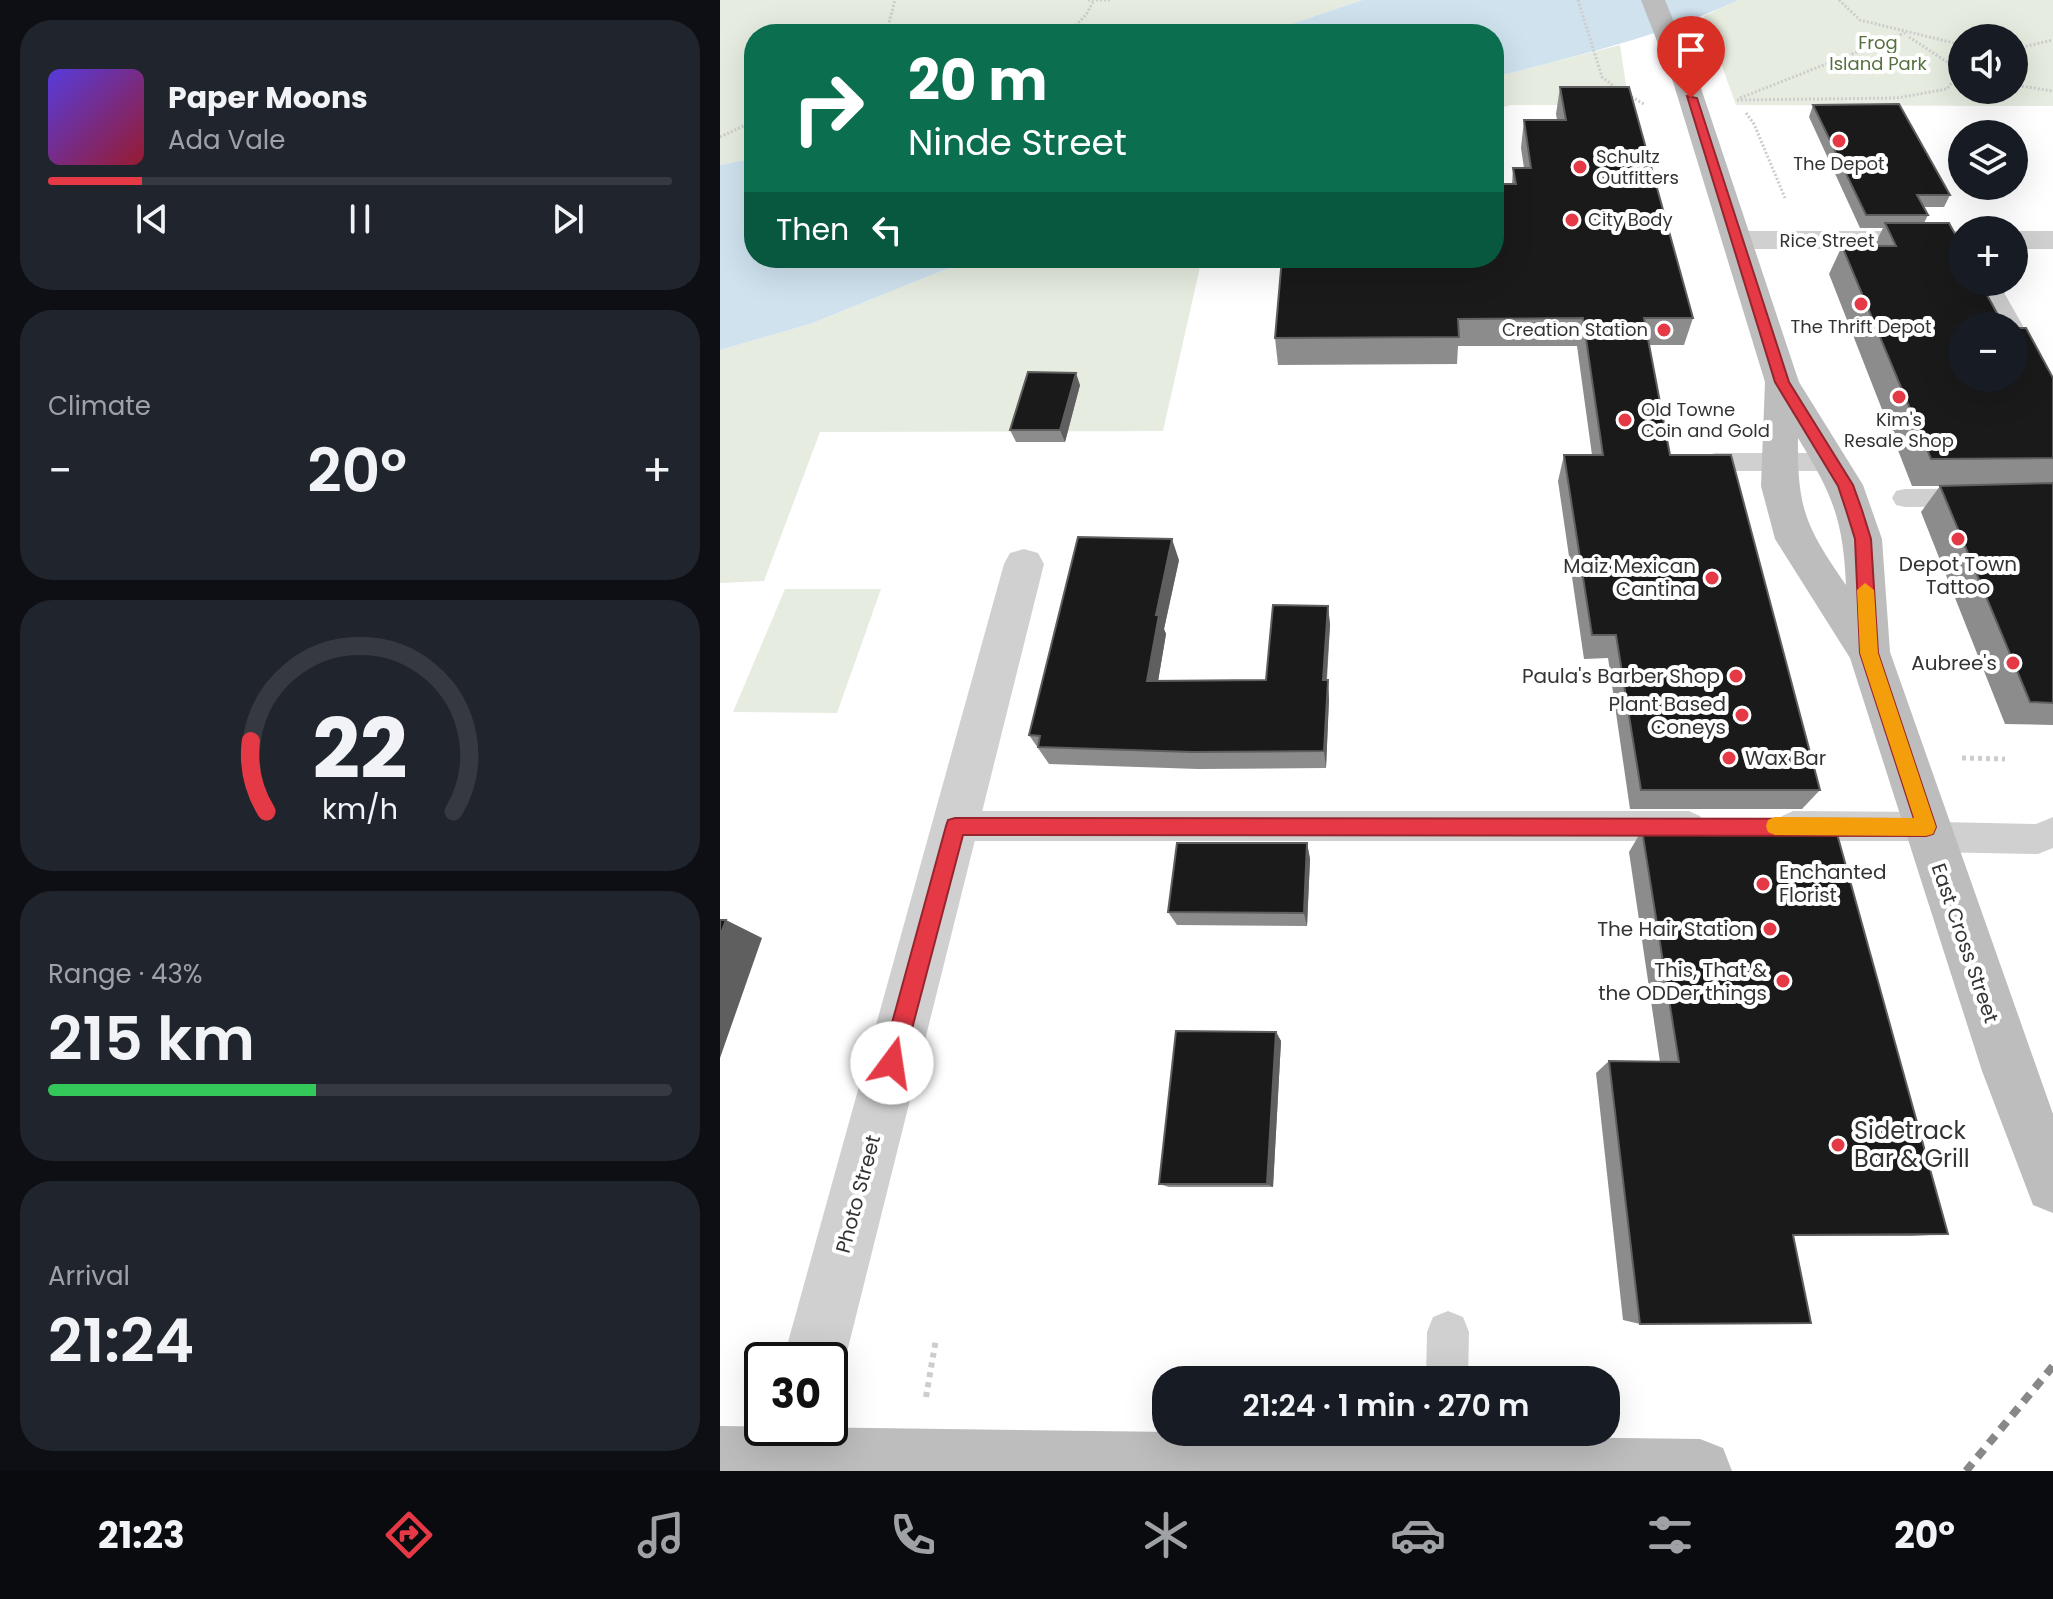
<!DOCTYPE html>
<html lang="en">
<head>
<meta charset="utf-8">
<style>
  :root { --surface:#171b24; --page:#20242c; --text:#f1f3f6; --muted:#9ea1a6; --line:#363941; --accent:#e63946 }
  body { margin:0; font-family:Poppins,sans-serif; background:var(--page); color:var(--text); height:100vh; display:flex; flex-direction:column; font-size:30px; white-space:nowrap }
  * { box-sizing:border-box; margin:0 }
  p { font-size:26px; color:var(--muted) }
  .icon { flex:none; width:44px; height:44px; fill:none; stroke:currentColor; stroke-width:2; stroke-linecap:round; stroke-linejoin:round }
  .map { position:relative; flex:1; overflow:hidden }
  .details { display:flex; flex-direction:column; gap:20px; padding:20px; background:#0d0f14; width:720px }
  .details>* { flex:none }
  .top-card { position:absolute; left:24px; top:24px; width:760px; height:244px; border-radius:32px; box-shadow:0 8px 32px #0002; background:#0b6e4f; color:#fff; overflow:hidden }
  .fabs { position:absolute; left:1228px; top:24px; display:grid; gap:16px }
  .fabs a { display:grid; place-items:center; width:80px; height:80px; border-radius:50%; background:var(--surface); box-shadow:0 8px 32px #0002; font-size:40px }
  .speed { position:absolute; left:24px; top:1342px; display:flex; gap:16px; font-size:40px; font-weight:700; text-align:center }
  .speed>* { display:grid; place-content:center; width:104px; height:104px; border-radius:50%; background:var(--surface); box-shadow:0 8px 32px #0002; line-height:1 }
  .speed .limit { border:4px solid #111; border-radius:12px; background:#fff; color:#111 }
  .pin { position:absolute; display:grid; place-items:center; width:68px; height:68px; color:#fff; margin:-82px -34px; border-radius:50% 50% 50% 0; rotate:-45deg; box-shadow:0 0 8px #0007 }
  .pin .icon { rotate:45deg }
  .me { position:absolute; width:88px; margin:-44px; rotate:14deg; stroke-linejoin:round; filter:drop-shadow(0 0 6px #0008) }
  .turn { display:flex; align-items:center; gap:28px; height:168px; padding:0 32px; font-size:36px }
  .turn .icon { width:104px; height:104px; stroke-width:2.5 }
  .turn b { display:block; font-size:56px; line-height:68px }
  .then { display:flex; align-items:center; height:76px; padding:0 32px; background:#0003; gap:16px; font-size:30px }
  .big { font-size:60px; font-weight:600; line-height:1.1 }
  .details .tile { flex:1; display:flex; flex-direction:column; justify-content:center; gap:12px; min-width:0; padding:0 28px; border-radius:32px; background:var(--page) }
  .details .dial { align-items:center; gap:0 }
  .dial svg { height:208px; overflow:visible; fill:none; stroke:var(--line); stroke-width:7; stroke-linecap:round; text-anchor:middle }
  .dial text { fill:var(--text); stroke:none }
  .song { display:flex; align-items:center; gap:24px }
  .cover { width:96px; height:96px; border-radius:12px; background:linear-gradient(135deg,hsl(250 70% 55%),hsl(350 70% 35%)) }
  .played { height:8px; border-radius:4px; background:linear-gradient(90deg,var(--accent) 15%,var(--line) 15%) }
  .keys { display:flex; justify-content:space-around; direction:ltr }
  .heat { display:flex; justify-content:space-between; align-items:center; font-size:44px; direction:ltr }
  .charge { height:12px; border-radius:6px; background:linear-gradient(90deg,#34c759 43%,var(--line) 0) }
  .trip { position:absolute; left:432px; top:1366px; width:468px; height:80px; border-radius:32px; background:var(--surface); box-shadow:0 8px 32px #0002; font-weight:600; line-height:80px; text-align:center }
  .menu { display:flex; height:128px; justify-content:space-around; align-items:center; background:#090b0e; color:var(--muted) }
  .menu .icon { width:56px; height:56px }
  .menu .current { color:var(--accent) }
  .menu b { font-size:36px; color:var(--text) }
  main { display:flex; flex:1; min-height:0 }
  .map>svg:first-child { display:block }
  .green { fill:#e6ecdf; fill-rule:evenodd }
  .water { fill:#cfe2ee }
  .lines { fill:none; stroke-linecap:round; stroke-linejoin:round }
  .path-far2 { stroke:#cdcdcd; stroke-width:3; stroke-dasharray:2 2; stroke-linecap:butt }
  .path-far1 { stroke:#cdcdcd; stroke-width:5; stroke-dasharray:4 4; stroke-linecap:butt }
  .path { stroke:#cdcdcd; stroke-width:6; stroke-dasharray:5 5; stroke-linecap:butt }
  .lane { fill:#d0d0d0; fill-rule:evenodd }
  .street { fill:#d0d0d0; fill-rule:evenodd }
  .secondary { fill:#bdbdbd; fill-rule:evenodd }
  .rail { stroke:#888; stroke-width:8; stroke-dasharray:10 8; stroke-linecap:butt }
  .wall { fill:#8c8c8c }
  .shaded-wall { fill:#5f5f5f }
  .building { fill:#1a1a1a; stroke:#5f5f5f; stroke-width:2 }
  .route { fill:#e63946; stroke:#96252e; stroke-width:2 }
  .slow { fill:#f59e0b }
  .poi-dot { fill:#e63946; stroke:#fff; stroke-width:3 }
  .labels { text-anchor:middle; stroke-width:8; stroke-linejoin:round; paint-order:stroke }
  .far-park-label { font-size:18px; fill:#56703f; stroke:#fff }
  .far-poi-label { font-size:18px; fill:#333; stroke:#fff; text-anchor:start }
  .far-street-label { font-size:18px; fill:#333; stroke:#fff }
  .poi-label { font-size:20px; fill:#333; stroke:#fff; text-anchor:end }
  .street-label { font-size:20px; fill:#333; stroke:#fff }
  .near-poi-label { font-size:24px; fill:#333; stroke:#fff; text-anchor:start }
</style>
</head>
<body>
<main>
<section class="details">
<div class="tile">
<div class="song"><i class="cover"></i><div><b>Paper Moons</b><p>Ada Vale</p></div></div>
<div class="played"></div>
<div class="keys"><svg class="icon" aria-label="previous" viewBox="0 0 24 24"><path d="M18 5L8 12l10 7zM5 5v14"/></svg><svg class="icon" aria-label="pause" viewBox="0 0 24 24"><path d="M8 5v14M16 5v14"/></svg><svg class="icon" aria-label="next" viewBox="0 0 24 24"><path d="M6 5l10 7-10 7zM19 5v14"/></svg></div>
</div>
<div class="tile"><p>Climate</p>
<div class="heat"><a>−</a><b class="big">20°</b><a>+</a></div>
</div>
<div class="tile dial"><svg viewBox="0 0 100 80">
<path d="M14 69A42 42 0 1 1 86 69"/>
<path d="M14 69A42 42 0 0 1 8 42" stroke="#e63946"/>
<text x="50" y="56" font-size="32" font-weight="700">22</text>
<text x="50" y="72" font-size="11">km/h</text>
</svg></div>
<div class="tile"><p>Range · 43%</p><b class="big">215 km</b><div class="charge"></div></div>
<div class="tile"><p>Arrival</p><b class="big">21:24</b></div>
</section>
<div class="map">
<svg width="1333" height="1471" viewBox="0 0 1333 1471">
  <rect width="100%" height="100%" fill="#fff"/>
  <g class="green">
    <path d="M0,0h642l-100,34h-508v124l-34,7z"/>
    <path d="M1019,0h314v106l-317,-1 -32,-89zM1242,38h52v52h-52z"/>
    <path d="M900,45l9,60h-119l-16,5v-33z"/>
    <path d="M254,258h228l-39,173 -343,1 -56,149 -44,2v-233l90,-26z"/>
    <path d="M65,589h96l-44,124 -104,-1z"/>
  </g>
  <g class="water">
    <path d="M642,0h377c-78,36 -162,56 -245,77v-43h-232z"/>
    <path d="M34,158v100h220l-164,66 -90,26v-185z"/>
  </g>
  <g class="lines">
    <g class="path-far2">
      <path d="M368,0h23"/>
      <path d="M858,0l24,77 14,11"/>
      <path d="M1119,0l21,20 102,25"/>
      <path d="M166,34l9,-34"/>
      <path d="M347,34l19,-19 7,-13"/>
      <path d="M1189,37l52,34"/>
      <path d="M1294,49l39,-9"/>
      <path d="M1294,85l39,6"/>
      <path d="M908,95l16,9"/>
      <path d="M1020,98l165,-65"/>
      <path d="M1017,100l160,-2 50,-9 13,-18"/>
      <path d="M1026,113l8,11 31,74"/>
      <path d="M0,137l34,-16"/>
    </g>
    <g class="path-far1">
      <path d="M1095,757h11"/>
      <path d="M1242,758l43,1"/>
    </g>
    <path class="path" d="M206,1397l10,-58"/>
    <g class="lane">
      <path d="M1256,282h22l25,44 -3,5 -6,2v-7h-13z"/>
      <path d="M995,453h115l9,3 3,6 -3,6 -9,3h-115l-9,-3 -3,-6 3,-6z"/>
      <path d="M1333,488v18l-148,1 -9,-2 -4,-7 4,-7 9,-2z"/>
      <path d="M235,811h734l11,5 5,10 -5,10 -11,5h-734l-11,-5 -5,-10 5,-10z"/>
      <path d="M1073,811l133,1 11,5 3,5 96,2 17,-7v31l-15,6 -109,-2 -11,-5 -3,-6h-122l-11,-5 -5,-10 5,-10z"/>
      <path d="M728,1311l15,6 6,15 -1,48h-42l1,-48 6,-15z"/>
      <path d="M687,1432h44l-15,39h-44z"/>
    </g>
    <g class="street">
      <path d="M1019,231h223v18h-223l-11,-3 -4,-6 4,-6z"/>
      <rect x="1294" y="231" width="39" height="18"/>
      <path d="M304,549l14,4 6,11 -199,796 -9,22 -6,2v-24h-47l221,-796 6,-11z"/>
    </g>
    <g class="secondary">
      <path d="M921,0h24l35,85 99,297 64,103 19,54 8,113 163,462v99l-20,-8 -51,-134 -132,-413 -75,-119 -14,-53 4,-104 -91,-297zM1078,438c34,56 45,80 48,147 -40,-58 -49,-76 -48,-147z"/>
      <path d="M0,1426l980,13 23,9 9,23h-1012z"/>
    </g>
    <path class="rail" d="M1246,1471l87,-105"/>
  </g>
  <g class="wall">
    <path d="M840,87l133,231 -9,27h-35l21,110 150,335 -18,19h-172l-22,-151 -24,1 -26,-178 6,-26h28l-15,-109h-119l-1,18 -179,1 -3,-27 219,-80 1,-74h17l1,-16h11l-3,-20 3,-28h33l-1,-6z"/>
    <path d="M1093,105l137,90 -6,12h-20l4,8 -4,8 80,103 49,52v347l-48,-1 -84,-212 19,-26h-28l-83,-212 13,-28h32l9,-18h-23l-51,-111z"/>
    <path d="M360,385l-15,57h-49l-6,-12z"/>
    <path d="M459,560l-15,69 2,5 -8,47 108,-1 62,-74 2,19 -3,55 2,19 -3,69 -128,1 -149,-5 -20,-29z"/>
    <path d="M929,822l299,412 -36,2h-118l-154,88 -17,-4 -27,-247 13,-12 51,1 -31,-210 13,-22h3z"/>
    <path d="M587,843l3,16 -3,67 -130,-1 -9,-13z"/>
    <path d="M556,1032l5,9 -8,146h-104l-10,-3z"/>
  </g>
  <g class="shaded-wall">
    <path d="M356,373l4,12 -15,57 -5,-12z"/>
    <path d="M452,539l7,21 -15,69 2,5 -11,65 -8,-18 9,-66z"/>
    <path d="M608,606l2,19 -5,74 -2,-19z"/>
    <path d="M608,680l1,19 -3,69 -2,-17z"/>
    <path d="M587,843l3,16 -3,67 -3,-13z"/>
    <path d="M6,920l36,18 -42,120v-122z"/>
    <path d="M556,1032l5,9 -8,146 -6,-3z"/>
  </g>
  <g class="building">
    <path d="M840,87h69l64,231h-49l26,137h61l89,335h-179l-25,-155h-24l-28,-180h39l-20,-137 -125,1 1,18 -184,1 7,-80h212v-56h3l-2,-18h21l-3,-16h18l-7,-48h42z"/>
    <path d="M1179,104l51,91h-33l11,20h-62l-53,-110z"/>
    <path d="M1165,223h64l13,24v35h18l24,44h-42v52h52v-50h12l27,50v80l-122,1 -89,-213h54z"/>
    <path d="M308,372l48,1 -16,57h-50z"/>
    <path d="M1333,483v220l-23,-1 -90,-216z"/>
    <path d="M358,537l94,2 -16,76h3l-12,66 119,-1 7,-75 55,1 -5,74h5l-4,71 -132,1 -154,-5 2,-11 -11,-1z"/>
    <path d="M929,822l185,1 114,411 -155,1 18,88 -171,1 -31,-263 70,1 -37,-232h8z"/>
    <path d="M457,843h130l-3,70 -136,-1z"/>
    <path d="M0,920h6l-6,16z"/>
    <path d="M456,1031l100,1 -9,152h-108z"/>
  </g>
  <path class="route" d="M967,96l10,2 92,284 64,103 9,25 9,29 7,114 58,174 -3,7 -7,2 -963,-1 -60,228 -3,8 -8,3 -8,-3 -3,-8 65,-237 2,-6 7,-2 959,1 -54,-166 -5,-114 -9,-29 -8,-24 -63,-104z"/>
  <path class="slow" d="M1145,583l9,7 4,63 58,174 -3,7 -7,2 -151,-1 -7,-3 -2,-6 2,-6 7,-3 139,1 -54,-165 -3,-63z"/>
  <g class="poi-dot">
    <circle cx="1119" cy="141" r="8"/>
    <circle cx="860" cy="167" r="8"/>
    <circle cx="852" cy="220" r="8"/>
    <circle cx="1141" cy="304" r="8"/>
    <circle cx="944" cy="330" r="8"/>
    <circle cx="1179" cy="397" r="8"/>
    <circle cx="905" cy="420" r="8"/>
    <circle cx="1238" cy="539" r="8"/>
    <circle cx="992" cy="578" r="8"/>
    <circle cx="1293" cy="663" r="8"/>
    <circle cx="1016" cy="676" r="8"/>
    <circle cx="1022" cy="715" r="8"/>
    <circle cx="1009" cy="758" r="8"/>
    <circle cx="1043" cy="884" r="8"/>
    <circle cx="1050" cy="929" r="8"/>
    <circle cx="1063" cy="981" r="8"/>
    <circle cx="1118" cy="1145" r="8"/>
  </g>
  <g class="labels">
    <g class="far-park-label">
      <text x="1158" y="49">Frog<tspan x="1158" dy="21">Island Park</tspan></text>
    </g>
    <g class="far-poi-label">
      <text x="876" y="163">Schultz<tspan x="876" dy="21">Outfitters</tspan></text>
      <text x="1119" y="170" text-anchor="middle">The Depot</text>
      <text x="868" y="226">City Body</text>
      <text x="1141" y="333" text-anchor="middle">The Thrift Depot</text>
      <text x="928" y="336" text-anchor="end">Creation Station</text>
      <text x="921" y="416">Old Towne<tspan x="921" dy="21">Coin and Gold</tspan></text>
      <text x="1179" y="426" text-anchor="middle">Kim's<tspan x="1179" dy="21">Resale Shop</tspan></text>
    </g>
    <g class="far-street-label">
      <text x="1107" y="247">Rice Street</text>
    </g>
    <g class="poi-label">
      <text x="1238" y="571" text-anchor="middle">Depot Town<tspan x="1238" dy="23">Tattoo</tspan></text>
      <text x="976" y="573">Maiz Mexican<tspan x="976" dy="23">Cantina</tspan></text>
      <text x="1277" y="670">Aubree's</text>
      <text x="1000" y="683">Paula's Barber Shop</text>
      <text x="1006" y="711">Plant Based<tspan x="1006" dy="23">Coneys</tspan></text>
      <text x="1025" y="765" text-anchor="start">Wax Bar</text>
      <text x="1059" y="879" text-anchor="start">Enchanted<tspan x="1059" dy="23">Florist</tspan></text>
      <text x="1034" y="936">The Hair Station</text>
      <text x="1047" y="977">This, That &amp;<tspan x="1047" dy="23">the ODDer things</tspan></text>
    </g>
    <g class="street-label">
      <text transform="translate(1245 943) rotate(71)" y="7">East Cross Street</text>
      <text transform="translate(138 1194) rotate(-75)" y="7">Photo Street</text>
    </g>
    <g class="near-poi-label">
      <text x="1134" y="1139">Sidetrack<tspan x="1134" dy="28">Bar &amp; Grill</tspan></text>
    </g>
  </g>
</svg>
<div class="fabs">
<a><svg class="icon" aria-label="sound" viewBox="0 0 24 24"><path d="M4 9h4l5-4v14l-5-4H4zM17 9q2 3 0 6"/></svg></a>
<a><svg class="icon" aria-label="layers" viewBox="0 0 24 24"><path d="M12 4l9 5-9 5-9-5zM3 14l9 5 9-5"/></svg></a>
<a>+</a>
<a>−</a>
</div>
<div class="speed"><div class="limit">30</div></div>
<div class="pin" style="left:971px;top:98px;background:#d93025"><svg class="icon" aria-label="arrive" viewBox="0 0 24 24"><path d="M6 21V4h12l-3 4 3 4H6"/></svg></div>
<svg class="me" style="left:172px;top:1063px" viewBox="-20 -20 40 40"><circle r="19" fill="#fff"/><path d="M0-13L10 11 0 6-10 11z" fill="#e63946"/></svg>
<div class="trip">21:24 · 1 min · 270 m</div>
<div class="top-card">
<div class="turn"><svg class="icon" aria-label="right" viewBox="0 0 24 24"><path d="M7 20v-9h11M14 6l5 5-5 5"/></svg><div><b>20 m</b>Ninde Street</div></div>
<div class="then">Then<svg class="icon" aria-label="left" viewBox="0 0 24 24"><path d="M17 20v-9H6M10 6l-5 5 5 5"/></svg></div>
</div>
</div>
</main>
<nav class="menu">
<b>21:23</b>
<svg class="icon current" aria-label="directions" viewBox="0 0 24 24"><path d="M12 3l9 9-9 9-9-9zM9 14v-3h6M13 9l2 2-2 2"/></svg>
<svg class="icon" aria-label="music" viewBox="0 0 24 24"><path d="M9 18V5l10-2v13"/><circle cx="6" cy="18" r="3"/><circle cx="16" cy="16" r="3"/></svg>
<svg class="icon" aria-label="phone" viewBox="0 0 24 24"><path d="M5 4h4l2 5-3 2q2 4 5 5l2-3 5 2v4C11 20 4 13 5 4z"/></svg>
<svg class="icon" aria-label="climate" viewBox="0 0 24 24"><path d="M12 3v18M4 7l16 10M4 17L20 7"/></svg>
<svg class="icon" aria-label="car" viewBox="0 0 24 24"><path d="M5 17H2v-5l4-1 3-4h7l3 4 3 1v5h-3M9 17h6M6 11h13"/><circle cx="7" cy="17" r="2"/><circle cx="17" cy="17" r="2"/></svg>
<svg class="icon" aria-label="filters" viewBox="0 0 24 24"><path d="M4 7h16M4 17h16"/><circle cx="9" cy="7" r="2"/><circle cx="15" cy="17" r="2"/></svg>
<b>20°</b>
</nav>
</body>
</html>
